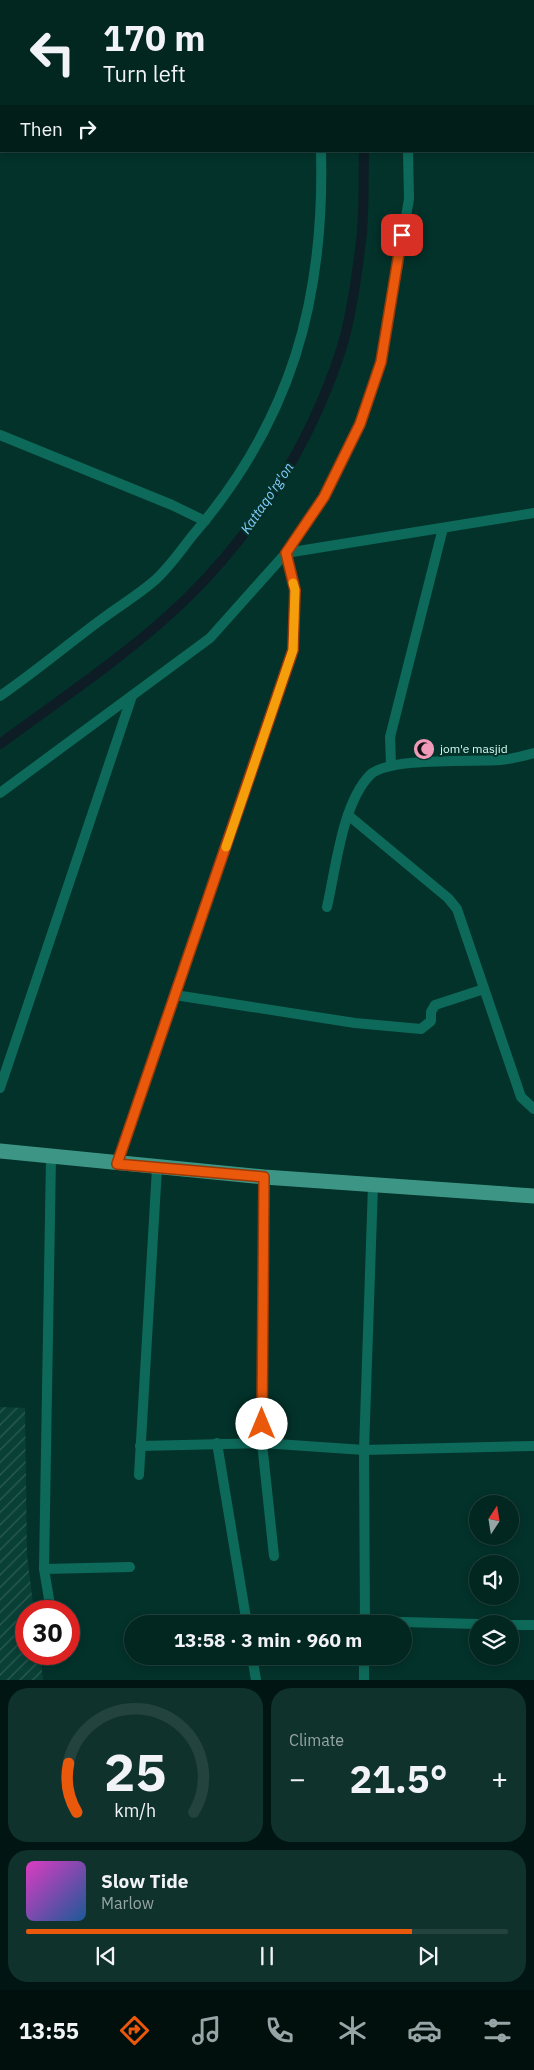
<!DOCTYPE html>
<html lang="en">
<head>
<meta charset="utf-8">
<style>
  :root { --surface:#022620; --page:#10322d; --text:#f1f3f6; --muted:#96a5a5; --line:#23433e; --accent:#ea580c }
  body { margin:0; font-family:"IBM Plex Sans",sans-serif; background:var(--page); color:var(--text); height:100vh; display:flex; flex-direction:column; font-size:19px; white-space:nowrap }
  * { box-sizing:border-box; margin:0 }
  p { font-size:16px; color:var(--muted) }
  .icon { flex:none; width:28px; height:28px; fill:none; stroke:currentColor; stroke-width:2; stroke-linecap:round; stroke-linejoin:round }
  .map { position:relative; height:1680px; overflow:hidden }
  .panel { display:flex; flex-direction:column; gap:8px; padding:8px; background:#011512; flex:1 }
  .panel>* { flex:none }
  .banner { position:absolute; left:0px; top:0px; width:535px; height:152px; box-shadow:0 2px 8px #0003,0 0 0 1px var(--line); background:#022620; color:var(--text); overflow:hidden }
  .needle { width:32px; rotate:12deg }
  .tools { position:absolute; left:469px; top:1495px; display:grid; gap:10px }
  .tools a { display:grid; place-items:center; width:50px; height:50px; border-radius:50%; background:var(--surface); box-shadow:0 2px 8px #0003,0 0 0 1px var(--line); font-size:25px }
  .speed { position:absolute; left:15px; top:1600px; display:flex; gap:10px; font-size:25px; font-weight:700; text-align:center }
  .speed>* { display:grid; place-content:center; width:65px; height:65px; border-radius:50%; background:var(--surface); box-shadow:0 2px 8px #0003,0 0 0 1px var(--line); line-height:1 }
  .speed .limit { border:8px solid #d22; background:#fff; color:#111 }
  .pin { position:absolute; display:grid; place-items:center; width:42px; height:42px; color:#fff; margin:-21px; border-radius:10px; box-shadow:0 2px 8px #0006 }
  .me { position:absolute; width:55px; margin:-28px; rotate:0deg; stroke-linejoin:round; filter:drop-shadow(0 0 4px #0008) }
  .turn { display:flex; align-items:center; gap:18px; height:105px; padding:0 20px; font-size:22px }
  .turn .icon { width:65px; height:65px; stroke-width:2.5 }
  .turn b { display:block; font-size:35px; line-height:42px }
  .then { display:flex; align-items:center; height:48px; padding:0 20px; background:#0003; gap:10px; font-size:19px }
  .big { font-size:38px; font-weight:800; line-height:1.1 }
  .panel .widget { flex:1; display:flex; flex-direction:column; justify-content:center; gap:8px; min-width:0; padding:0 18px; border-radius:20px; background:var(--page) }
  .panel .dial { align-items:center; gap:0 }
  .dial svg { height:130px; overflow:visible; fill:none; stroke:var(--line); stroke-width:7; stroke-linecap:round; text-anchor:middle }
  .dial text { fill:var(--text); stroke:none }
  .song { display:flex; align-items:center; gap:15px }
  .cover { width:60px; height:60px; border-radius:8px; background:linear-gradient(135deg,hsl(310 70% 55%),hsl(210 70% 35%)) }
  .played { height:5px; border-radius:2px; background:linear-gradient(90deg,var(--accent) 80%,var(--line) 80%) }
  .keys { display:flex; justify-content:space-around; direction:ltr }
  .heat { display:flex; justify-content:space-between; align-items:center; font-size:28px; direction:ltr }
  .panel .tiles { flex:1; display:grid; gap:8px; grid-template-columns:1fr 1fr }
  .widget:last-child { grid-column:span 2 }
  .trip { position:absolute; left:124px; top:1615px; width:288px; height:50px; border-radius:25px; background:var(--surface); box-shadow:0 2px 8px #0003,0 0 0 1px var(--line); font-weight:800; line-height:50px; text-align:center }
  .tab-bar { display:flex; height:80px; justify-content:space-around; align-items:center; background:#010f0d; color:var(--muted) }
  .tab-bar .icon { width:35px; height:35px }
  .tab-bar .on { color:var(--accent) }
  .tab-bar b { font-size:22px; color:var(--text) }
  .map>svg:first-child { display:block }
  .industrial { fill:url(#industrial-furrows) }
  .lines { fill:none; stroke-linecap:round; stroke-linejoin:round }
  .canal { stroke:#0d1c25; stroke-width:10 }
  .street { stroke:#0d6a5a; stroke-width:10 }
  .primary { stroke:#3d9685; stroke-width:15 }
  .route-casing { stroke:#983908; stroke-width:12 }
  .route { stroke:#ea580c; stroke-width:9 }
  .slow { stroke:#f59e0b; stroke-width:9 }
  .labels { text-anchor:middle; stroke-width:4; stroke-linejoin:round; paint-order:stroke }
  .poi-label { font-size:12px; fill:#d7fdf3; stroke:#03322a; text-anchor:start }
  .water-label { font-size:14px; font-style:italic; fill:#84cefc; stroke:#03322a }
</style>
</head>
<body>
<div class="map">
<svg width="534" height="1680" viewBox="0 0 534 1680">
  <defs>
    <pattern id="industrial-furrows" width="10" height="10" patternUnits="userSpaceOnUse" patternTransform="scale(1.25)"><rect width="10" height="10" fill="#094036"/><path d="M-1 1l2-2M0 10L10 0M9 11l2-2" fill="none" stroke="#2c5c54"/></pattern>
  </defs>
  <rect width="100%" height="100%" fill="#03322a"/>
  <path class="industrial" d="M0,1407l25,1 2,148 7,55h-8v43h14l3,26h-43z"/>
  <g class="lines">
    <g class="canal">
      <path d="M363,0v1"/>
      <path d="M0,744c62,-46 129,-90 185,-144 71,-69 125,-155 156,-250 10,-32 15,-68 19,-101 5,-31 3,-66 4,-98"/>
    </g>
    <g class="street">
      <path d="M94,0l11,1"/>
      <path d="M404,0v1"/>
      <path d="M318,1v-1"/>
      <path d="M0,435l172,70 33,16"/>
      <path d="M0,696c35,-24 68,-52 102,-77 17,-13 36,-24 52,-38 15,-13 27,-31 39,-46 98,-114 132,-235 128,-384"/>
      <path d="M391,764l-1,-27 53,-209"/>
      <path d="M0,793l210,-155 76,-85 38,-56 36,-73 21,-62 28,-163 -1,-48"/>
      <path d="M348,815l100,83 9,11 64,188 13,12"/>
      <path d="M327,907c9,-39 15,-103 43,-132 18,-18 103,-13 130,-15 12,-1 23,-4 34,-7"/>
      <path d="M175,995l180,28 66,6 10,-8v-9l4,-7 49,-16"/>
      <path d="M0,1088l132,-392"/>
      <path d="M51,1157l-7,412 7,42"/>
      <path d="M117,1164l176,-514 2,-60 -9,-37 248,-40"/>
      <path d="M264,1177l-2,266 12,113"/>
      <path d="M217,1443l30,181"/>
      <path d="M140,1446l122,-3 102,7 170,-4"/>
      <path d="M139,1475l18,-307"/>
      <path d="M44,1569l86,-2"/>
      <path d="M365,1621l113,3"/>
      <path d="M365,1624l-1,-174 9,-265"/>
      <path d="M510,1625h24"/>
      <path d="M252,1656l4,24"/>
      <path d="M364,1680v-24"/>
    </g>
    <path class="primary" d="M0,1151l264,26 270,19"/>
  </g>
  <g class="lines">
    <g class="route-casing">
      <path id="route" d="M262,1424l2,-247 -147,-13 176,-514 2,-60 -9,-37 38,-56 36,-73 21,-62 21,-127"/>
    </g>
    <use href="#route" class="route"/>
    <path class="slow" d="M226,847l67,-197 2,-60 -2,-7"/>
  </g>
  <defs>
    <g id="mosque-disc" transform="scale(1.125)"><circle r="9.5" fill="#ef9ab8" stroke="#03322a"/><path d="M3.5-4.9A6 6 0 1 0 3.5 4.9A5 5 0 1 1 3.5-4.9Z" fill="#111"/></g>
  </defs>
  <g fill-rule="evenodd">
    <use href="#mosque-disc" x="424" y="749"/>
  </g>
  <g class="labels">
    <g class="poi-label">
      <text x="440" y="753">jom'e masjid</text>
    </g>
    <g class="water-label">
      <text transform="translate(267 498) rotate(-56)" y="5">Kattaqo'rg'on</text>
    </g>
  </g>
</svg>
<div class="tools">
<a><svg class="needle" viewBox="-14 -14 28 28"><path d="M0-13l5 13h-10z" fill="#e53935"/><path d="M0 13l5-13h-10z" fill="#96a5a5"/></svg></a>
<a><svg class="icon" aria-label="sound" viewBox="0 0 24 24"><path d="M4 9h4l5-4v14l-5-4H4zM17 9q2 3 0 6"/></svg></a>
<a><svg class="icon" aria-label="layers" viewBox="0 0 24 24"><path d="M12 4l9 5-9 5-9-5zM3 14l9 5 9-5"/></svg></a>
</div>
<div class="speed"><div class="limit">30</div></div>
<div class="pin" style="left:402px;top:235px;background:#d93025"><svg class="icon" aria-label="arrive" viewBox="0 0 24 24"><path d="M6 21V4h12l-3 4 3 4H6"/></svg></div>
<svg class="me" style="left:262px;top:1424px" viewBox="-20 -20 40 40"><circle r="19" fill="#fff"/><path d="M0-13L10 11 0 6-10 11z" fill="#ea580c"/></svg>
<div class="trip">13:58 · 3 min · 960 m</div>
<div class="banner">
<div class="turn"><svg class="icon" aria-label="left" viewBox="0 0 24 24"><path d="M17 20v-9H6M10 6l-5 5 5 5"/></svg><div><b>170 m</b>Turn left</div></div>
<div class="then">Then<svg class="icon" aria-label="right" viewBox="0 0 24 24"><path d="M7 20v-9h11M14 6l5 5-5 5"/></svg></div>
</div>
</div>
<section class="panel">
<div class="tiles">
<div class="widget dial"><svg viewBox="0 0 100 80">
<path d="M14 69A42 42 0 1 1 86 69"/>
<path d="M14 69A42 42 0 0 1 9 39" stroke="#ea580c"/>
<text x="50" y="56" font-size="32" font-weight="700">25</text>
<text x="50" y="72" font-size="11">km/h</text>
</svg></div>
<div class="widget"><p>Climate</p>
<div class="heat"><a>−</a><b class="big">21.5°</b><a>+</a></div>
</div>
<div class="widget">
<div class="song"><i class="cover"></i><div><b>Slow Tide</b><p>Marlow</p></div></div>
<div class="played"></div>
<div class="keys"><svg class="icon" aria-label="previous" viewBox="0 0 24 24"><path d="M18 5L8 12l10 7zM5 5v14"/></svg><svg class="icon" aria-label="pause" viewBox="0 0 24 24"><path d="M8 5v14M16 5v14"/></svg><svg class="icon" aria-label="next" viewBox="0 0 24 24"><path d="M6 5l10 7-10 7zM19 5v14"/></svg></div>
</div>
</div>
</section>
<nav class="tab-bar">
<b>13:55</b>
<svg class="icon on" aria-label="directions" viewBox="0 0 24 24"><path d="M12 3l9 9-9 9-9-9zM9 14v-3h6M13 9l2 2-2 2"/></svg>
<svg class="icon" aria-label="music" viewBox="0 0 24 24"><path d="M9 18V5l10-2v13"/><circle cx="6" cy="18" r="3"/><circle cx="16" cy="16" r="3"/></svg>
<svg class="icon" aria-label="phone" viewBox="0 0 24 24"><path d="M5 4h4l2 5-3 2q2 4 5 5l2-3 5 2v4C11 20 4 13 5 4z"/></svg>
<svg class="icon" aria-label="climate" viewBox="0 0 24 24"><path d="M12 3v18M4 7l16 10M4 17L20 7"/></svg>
<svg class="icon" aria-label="car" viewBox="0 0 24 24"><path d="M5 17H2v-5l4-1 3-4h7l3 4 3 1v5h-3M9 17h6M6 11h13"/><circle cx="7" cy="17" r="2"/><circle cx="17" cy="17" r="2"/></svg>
<svg class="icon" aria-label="filters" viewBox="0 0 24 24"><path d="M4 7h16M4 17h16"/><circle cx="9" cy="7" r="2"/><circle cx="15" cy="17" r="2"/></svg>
</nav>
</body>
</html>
